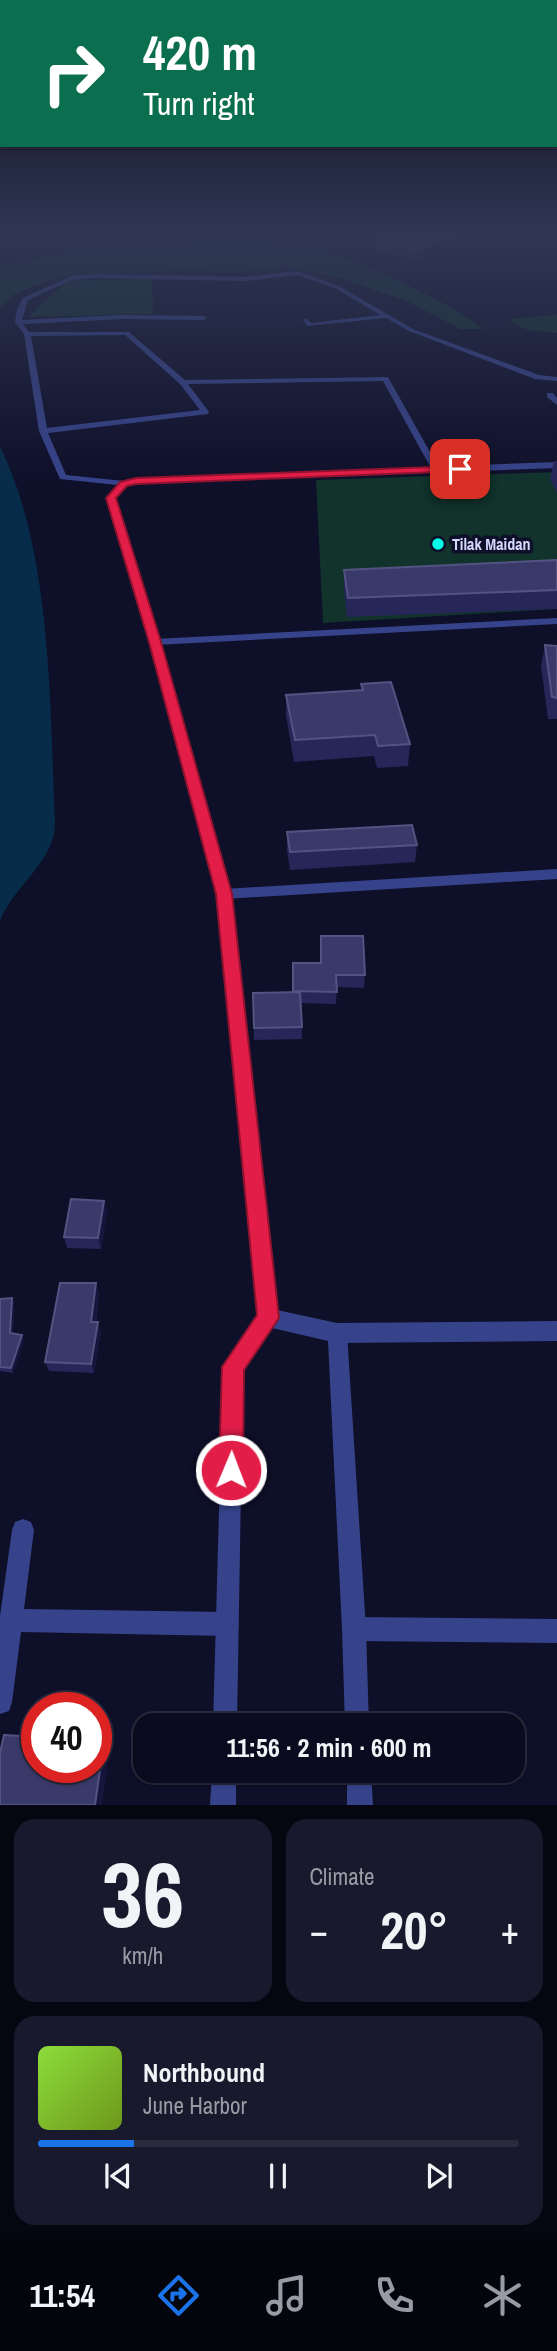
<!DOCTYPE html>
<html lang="en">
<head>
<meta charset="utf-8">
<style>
  :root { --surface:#0a0b1f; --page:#18192c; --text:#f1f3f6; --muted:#999ba4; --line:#2a2b3d; --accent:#1a73e8 }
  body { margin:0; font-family:"Archivo Narrow",sans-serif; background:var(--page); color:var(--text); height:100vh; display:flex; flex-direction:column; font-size:26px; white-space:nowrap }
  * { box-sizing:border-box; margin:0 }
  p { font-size:23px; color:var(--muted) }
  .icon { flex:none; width:38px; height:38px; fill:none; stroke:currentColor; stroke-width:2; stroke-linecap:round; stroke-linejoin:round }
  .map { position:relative; height:1805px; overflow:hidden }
  .sheet { display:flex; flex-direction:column; gap:14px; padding:14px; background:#060611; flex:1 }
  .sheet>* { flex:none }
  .top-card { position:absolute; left:0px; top:0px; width:558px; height:147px; box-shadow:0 2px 5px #0004,0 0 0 2px var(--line); background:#0b6e4f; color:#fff; overflow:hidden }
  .speed { position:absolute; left:21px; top:1692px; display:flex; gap:14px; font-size:35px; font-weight:700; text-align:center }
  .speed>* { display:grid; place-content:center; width:91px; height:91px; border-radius:50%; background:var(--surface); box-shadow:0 2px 5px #0004,0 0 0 2px var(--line); line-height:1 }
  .speed .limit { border:10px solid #d22; background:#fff; color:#111 }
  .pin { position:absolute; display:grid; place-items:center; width:60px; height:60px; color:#fff; margin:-30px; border-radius:14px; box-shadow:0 4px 10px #0006 }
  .me { position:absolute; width:77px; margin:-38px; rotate:1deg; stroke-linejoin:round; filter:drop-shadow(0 0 5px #0008) }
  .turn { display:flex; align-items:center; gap:24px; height:147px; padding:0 28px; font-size:32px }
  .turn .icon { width:91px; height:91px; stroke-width:2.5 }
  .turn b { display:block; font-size:49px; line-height:60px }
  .big { font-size:52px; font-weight:700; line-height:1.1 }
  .sheet .widget { flex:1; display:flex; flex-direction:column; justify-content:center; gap:10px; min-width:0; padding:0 24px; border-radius:21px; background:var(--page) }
  .sheet .dial { align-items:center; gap:0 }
  .dial b { font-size:91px; line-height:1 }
  .song { display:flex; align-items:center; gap:21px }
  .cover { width:84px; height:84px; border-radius:10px; background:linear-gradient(135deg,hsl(90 70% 55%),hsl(80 70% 35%)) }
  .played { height:7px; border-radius:4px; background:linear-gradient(90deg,var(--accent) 20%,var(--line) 20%) }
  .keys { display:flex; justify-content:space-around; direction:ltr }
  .heat { display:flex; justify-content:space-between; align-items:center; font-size:38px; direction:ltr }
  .sheet .tiles { flex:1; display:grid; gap:14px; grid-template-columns:1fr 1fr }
  .widget:last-child { grid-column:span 2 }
  .trip { position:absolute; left:133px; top:1713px; width:392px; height:70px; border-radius:21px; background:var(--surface); box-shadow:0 2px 5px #0004,0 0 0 2px var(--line); font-weight:700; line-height:70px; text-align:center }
  .dock { display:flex; height:112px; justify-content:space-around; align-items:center; background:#04040c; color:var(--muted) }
  .dock .icon { width:49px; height:49px }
  .dock .current { color:var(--accent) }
  .dock b { font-size:32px; color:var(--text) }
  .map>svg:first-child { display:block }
  .green { fill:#11332c }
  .water { fill:#062c4a }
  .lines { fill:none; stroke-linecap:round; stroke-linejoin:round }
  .minor { fill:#36438b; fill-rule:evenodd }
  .tertiary { fill:#36438b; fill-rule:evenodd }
  .wall { fill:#262658 }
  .shaded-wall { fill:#15153d }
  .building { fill:#393a6a; stroke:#525381; stroke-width:2 }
  .route { fill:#e11d48; stroke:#92132f; stroke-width:2 }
  .poi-dot { fill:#02ffe8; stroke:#0e0f29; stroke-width:2.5 }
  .labels { text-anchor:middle; stroke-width:7; stroke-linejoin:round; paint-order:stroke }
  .far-poi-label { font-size:16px; font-weight:bold; fill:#d6d9ff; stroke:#0e0f29; text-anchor:start }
</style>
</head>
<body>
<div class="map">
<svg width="557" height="1805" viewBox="0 0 557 1805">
  <rect width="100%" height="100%" fill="#0e0f29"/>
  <g class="green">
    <path d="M228,242c23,1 47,1 70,4 43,5 152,55 185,83h-23l-51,-27 -68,-24 -54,-11 -49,6 -49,-3 -131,7 -42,16 -16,15v-41l76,-16z"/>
    <path d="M152,278l1,36 -124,3 7,-8 32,-28z"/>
    <path d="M557,315v18c-15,-2 -38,-1 -47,-14z"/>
    <path d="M557,472v137l-234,14 -7,-143z"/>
  </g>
  <path class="water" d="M0,447c52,103 50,262 55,377 -1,39 -42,62 -55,97z"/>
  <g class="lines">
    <g class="minor">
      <path d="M297,271l42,15 74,43 126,46 18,2v4l-22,-2 -126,-48 -23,-13 -79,8 -4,-6 3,-2 5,5 69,-8 -45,-27 -38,-13 -52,6 -149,-3 -24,2 -44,20 -6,20 100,-5 82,1 3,2 -3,2 -82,-1 -99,5 6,8h100l56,48 203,-3 52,93 -4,3 -4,-3 -49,-89 -195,3 21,28 -1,2 -160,19 18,42 58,6 4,3 -1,2 -67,-7 -21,-48 -15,-97 -9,-12 2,-13 6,-11 48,-22 25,-2 149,3zM125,335l55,49 20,26 -153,18 -16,-92z"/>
      <path d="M547,393h6l4,5v7l-10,-8z"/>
      <path d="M557,618v6l-402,21 -5,-3 5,-3z"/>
      <path d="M557,869v10l-333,20 -7,-5 7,-5z"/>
      <path d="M557,1321v20l-220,2 -7,-3 -3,-7 3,-7 7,-3z"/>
      <path d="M23,1519l8,3 3,8 -10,79 203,3 8,4 4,8 -4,8 -8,4 -206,-4 -9,70 -3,9 -9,3v-98l12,-86 3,-8z"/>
      <path d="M354,1617l203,2v24l-203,-2 -8,-4 -4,-8 4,-8z"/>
    </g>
    <g class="tertiary">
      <path d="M557,462v6l-421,16 -9,2 -11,12 44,144 71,252 46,416 60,13 7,3 3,7 19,296 3,97h-24l-3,-97 -14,-288 -56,-13 -29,42 -6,356h-24l10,-359 35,-51 -41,-422 -67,-252 -43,-144 14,-16 15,-4z"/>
      <path d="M212,1771h24v34h-26z"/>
      <path d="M347,1771h24l2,34h-26z"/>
    </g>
  </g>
  <g class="wall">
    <path d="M395,233h65l-1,8 -41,18 -40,-7v-10z"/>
    <path d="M554,461h3v32l-7,-14z"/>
    <path d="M557,560v49l-210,8 -3,-28v-19z"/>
    <path d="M545,645l12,1v73h-9l-7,-53z"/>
    <path d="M361,684l49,60 -2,22 -31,2 -3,-12 -80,6 -8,-46v-21l75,-5z"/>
    <path d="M287,832l130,13 -2,17 -125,8 -3,-20z"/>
    <path d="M321,936l44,39 -1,13 -27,-1 -1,17 -35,-1 1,36 -48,1 -1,-47 40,-1v-29h27z"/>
    <path d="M104,1201l3,11 -6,37 -34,-1 -3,-11z"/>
    <path d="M96,1283l3,10 -3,29 5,10 -7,41 -45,-2 -4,-9z"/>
    <path d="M12,1298l2,5 -1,30 11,7 -11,33 -13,-2v-72z"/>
  </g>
  <g class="shaded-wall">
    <path d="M458,233h2l-1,8 -41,18 1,-9z"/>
    <path d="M104,1201l3,11 -6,37 -3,-11z"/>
    <path d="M96,1283l3,10 -5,39 -3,-10z"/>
    <path d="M12,1298l2,5 -1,35 -3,-5z"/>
    <path d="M98,1322l3,10 -7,41 -3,-9z"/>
    <path d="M22,1335l2,5 -11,33 -2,-5z"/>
    <path d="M104,1742l6,6 -8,57h-7z"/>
  </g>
  <g class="building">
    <path d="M395,233h63l-39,17 -41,-8z"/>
    <path d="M557,560v30l-209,8 -4,-28z"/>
    <path d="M545,645l12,1v52l-5,-1z"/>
    <path d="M391,682l19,62 -32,2 -3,-11 -80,5 -9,-45 77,-5 -2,-6z"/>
    <path d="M412,825l5,20 -127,7 -3,-20z"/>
    <path d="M321,936h42l2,39h-29l1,17 -44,-1v-28h28z"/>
    <path d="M300,992l2,35 -48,1 -1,-35z"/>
    <path d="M71,1199l33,2 -6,37 -34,-1z"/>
    <path d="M60,1283h36l-5,39h7l-7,42 -46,-2z"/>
    <path d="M12,1298l-2,35 12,2 -11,33 -11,-1v-68z"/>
    <path d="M4,1735l33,2v31h59v-26h8l-9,63h-95v-52z"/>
  </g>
  <linearGradient id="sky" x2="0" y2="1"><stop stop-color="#080817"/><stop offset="0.48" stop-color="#303754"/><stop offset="1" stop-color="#303754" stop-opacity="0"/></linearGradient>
  <rect width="557" height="486" fill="url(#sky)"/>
  <path class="route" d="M460,466l5,3 -1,2 -328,13 -9,2 -11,12 45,144 71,252 47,424 -35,52 -1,100 -4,8 -8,4 -9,-4 -3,-8 3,-103 35,-52 -41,-421 -67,-252 -43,-144 14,-16 16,-4z"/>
  <circle class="poi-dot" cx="438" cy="544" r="7"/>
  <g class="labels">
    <g class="far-poi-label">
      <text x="452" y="550">Tilak Maidan</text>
    </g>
  </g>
</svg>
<div class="speed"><div class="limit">40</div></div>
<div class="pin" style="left:460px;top:469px;background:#d93025"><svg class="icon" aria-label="arrive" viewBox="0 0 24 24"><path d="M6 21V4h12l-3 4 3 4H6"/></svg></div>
<svg class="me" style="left:231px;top:1470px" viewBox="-20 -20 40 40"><circle r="17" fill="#e11d48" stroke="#fff" stroke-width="3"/><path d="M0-11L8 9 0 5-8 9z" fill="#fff"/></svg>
<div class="trip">11:56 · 2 min · 600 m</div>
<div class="top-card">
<div class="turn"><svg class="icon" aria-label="right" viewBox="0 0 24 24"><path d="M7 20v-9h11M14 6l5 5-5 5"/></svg><div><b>420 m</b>Turn right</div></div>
</div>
</div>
<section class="sheet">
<div class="tiles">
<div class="widget dial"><b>36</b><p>km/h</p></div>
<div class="widget"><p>Climate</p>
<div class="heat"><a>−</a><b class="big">20°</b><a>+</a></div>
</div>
<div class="widget">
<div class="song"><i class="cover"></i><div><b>Northbound</b><p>June Harbor</p></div></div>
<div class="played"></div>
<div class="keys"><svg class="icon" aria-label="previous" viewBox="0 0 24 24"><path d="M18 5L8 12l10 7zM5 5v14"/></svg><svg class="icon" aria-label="pause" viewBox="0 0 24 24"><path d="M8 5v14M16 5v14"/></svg><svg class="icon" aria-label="next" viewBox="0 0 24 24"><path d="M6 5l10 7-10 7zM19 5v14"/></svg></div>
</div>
</div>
</section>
<nav class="dock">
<b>11:54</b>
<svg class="icon current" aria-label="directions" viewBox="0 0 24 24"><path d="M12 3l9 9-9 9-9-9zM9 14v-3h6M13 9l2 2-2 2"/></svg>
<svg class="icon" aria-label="music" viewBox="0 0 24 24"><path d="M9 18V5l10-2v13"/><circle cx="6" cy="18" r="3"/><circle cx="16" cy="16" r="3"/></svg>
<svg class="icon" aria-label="phone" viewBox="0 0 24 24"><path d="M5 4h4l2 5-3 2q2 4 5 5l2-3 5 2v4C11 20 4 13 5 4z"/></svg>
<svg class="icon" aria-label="climate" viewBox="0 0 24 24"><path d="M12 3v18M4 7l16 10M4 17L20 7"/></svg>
</nav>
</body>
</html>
